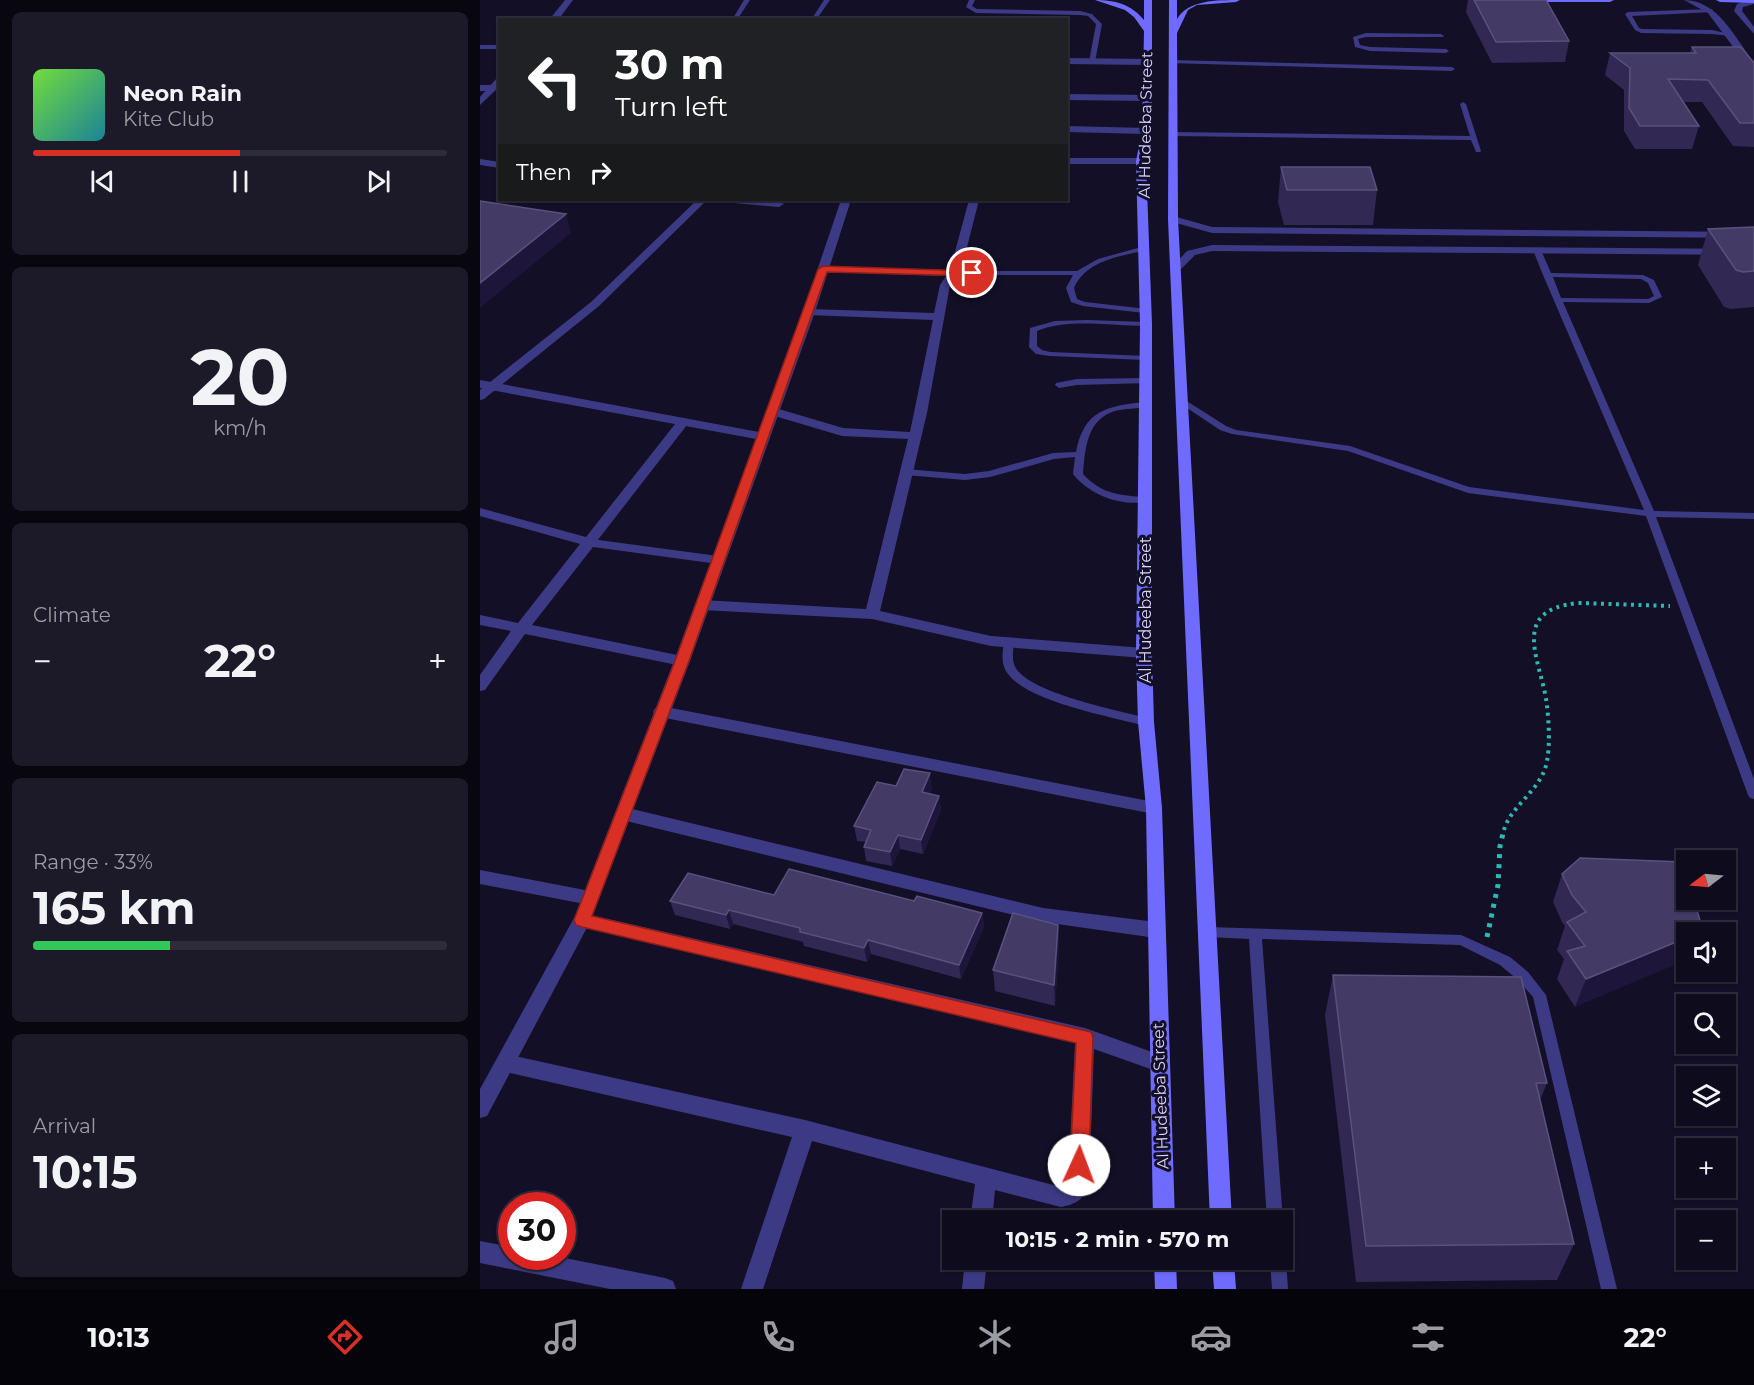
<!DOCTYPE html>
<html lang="en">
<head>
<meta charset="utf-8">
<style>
  :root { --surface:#0e0b1c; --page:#1c1929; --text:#f1f3f6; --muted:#9b9ba3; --line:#2e2b3b; --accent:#d93025 }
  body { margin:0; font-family:Montserrat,sans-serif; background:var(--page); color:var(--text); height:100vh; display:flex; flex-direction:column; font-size:22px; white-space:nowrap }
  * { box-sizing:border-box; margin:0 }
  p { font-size:20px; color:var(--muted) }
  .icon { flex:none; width:33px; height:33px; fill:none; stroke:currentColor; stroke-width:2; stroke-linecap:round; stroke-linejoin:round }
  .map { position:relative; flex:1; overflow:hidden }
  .sheet { display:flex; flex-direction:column; gap:12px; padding:12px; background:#08060f; width:480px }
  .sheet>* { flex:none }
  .top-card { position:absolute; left:18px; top:18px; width:570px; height:183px; border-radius:0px; box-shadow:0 2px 4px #0004,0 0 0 2px var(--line); background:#202124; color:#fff; overflow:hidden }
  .needle { width:39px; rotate:254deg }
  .controls { position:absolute; left:1196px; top:850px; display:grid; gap:12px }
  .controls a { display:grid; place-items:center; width:60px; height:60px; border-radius:0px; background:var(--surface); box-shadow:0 2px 4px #0004,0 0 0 2px var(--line); font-size:30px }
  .speed { position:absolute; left:18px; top:1192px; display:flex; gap:12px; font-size:30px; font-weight:700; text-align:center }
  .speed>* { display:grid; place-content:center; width:78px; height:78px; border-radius:50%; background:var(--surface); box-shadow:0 2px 4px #0004,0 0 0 2px var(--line); line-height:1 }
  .speed .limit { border:9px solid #d22; background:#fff; color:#111 }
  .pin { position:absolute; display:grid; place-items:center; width:51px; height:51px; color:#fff; margin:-26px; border:3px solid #fff; border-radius:50%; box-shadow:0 2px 6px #0007 }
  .me { position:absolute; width:66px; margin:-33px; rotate:2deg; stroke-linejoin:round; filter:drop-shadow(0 0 4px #0008) }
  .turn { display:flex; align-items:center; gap:21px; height:126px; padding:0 18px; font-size:27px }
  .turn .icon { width:78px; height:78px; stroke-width:2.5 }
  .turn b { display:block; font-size:42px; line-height:51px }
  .then { display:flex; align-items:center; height:57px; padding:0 18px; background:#0003; gap:12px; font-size:22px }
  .big { font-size:45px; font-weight:700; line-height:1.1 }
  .sheet .card { flex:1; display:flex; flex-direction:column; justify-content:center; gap:9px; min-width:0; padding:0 21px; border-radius:9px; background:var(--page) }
  .sheet .dial { align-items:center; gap:0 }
  .dial b { font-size:78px; line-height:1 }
  .song { display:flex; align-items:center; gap:18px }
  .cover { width:72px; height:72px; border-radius:9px; background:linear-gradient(135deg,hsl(100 70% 55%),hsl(190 70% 35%)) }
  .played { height:6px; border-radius:3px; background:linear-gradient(90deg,var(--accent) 50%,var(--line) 50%) }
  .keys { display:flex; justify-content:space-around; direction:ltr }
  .heat { display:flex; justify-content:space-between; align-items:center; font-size:33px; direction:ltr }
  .charge { height:9px; border-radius:4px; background:linear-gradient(90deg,#34c759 33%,var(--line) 0) }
  .trip { position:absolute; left:462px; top:1210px; width:351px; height:60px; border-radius:0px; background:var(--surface); box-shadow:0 2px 4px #0004,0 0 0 2px var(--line); font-weight:700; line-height:60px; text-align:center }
  .menu { display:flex; height:96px; justify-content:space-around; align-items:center; background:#06040b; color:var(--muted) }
  .menu .icon { width:42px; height:42px }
  .menu .selected { color:var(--accent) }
  .menu b { font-size:27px; color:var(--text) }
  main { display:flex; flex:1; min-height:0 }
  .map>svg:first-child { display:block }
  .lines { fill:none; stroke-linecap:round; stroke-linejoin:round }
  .path-far1 { stroke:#2fb8b0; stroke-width:4; stroke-dasharray:3 4.5; stroke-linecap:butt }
  .path { stroke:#2fb8b0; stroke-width:5; stroke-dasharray:4 6; stroke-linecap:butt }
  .service { fill:#3d3a85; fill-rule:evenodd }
  .pedestrian { fill:#3d3a85; fill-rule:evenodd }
  .minor { fill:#3d3a85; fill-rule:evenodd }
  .tertiary { fill:#3d3a85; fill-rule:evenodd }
  .secondary { fill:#6f6bff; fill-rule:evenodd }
  .wall { fill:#312854 }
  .shaded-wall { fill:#1d163a }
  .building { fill:#433a66; stroke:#5a527e; stroke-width:1.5 }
  .route { fill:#d93025; stroke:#8d1f18; stroke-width:1.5 }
  .labels { text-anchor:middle; stroke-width:6; stroke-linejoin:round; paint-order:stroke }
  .street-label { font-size:16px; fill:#d9d4ff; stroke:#130f26 }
</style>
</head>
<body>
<main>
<section class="sheet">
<div class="card">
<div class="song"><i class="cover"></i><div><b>Neon Rain</b><p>Kite Club</p></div></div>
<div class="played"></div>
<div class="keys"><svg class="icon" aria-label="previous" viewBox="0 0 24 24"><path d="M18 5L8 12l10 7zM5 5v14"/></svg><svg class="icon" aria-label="pause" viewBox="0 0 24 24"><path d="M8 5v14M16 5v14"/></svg><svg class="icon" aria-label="next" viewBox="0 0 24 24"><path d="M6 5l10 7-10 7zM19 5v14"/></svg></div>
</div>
<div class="card dial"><b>20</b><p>km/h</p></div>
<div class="card"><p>Climate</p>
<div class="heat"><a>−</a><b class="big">22°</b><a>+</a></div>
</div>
<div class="card"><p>Range · 33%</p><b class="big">165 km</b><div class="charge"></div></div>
<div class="card"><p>Arrival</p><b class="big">10:15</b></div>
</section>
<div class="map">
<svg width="1274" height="1289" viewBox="0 0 1274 1289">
  <rect width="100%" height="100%" fill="#130f26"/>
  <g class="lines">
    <path class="path-far1" d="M1024,830c7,-25 38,-40 43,-69 3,-16 2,-38 0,-55 -4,-42 -41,-96 31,-103l92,3"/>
    <path class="path" d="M1007,937l11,-52 2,-39 4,-17"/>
    <g class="service">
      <path d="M264,0h6l-13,20h-5z"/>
      <path d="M344,0h6l-14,20h-5z"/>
      <path d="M489,0h6l-3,6 5,3 103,2 12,3 10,10 -7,38 -3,2 -3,-2 7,-38 -8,-8 -8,-1 -104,-2 -10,-6z"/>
      <path d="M1231,9l2,1v2l-81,4 7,12 3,1 70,1 18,4v2l-18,-2 -71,-1 -6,-3 -10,-16 3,-2z"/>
      <path d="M886,33l75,1 3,2 -1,1h-77l-8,2 2,6 10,2 76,2 3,2 -3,2 -76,-2 -15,-4 -2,-10z"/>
      <path d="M691,60l281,7 3,2 -3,2 -283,-8v-2z"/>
      <path d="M983,102l3,2 15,47 -1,1h-4l-5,-12 -299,-4 -3,-2 3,-2 298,4 -10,-32z"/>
      <path d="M665,246h3v4c-27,6 -62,10 -74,38l3,11 8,3 62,7v4h-3l-61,-7 -12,-4 -5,-14 7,-13h-121l-4,-2 4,-2h125l21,-12z"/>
      <path d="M1054,248l7,2 10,23 92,2 11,5 8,17 -13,6 -86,-1 91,209 100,2v6l-98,-2 98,262v20l-4,-1 -2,-3 -102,-279 -178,-23 -120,-42 -116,-17 -12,-4 -42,-28 1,-2h6l41,26 10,4 114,16 119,41 175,23 -101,-235 -10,-25zM1073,277l88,2 7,4 6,13 -6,3 -87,-1z"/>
      <path d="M607,320l59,2 4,2 -4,2c-33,0 -78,-8 -109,5v15l5,4 8,2 96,4 4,2 -4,2 -96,-4 -14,-2 -7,-7 1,-19 25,-7z"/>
      <path d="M665,378l4,3 -1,2 -71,2 -18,3 -4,-3 1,-2 21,-4z"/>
      <path d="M665,402l4,3 -1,2c-11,2 -22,1 -33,4 -28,8 -30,38 -32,63 14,15 27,20 48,22 7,1 13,0 19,4l-2,2c-28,4 -57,-6 -75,-28l2,-17 -21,2 -64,18 -25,3 -60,-5 -5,-3 5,-3 60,5 24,-3 64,-18 23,-1c8,-42 31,-46 69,-50z"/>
      <path d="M529,639l5,4c-1,9 -3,19 3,27 20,25 101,40 133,49l2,3 -2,3 -4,1c-34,-9 -117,-24 -138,-52 -7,-9 -6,-20 -4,-31z"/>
      <path d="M728,927l253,8 49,22 18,15 18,23 71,294h-16l-68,-292 -15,-17 -18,-15 -40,-20 -198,-6 21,282h-16l-18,-282 -41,-2 -5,-1 -1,-4 1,-4z"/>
      <path d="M802,1254l4,6 2,29h-16l-2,-29h12z"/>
    </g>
    <path class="pedestrian" d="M111,539l127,17 7,4 -7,4 -132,-18 -2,-3 2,-3z"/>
    <g class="minor">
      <rect x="0" y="45" width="20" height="4"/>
      <path d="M0,85h13l4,3 -4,3h-13z"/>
      <path d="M586,94l81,1 4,3 -4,3 -81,-1z"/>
      <path d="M586,126l81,2 5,3 -5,3 -81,-2z"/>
      <path d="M586,158h75l5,3 -5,3h-75z"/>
      <path d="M0,159l20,3v6l-20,-3z"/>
      <path d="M217,200h10l-108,106 -115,93 -4,1v-10l111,-88z"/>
      <path d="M249,200c14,-1 43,-4 55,4l-5,3 -45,-4z"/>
      <path d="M489,200h10l-17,67 -12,18 -23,128 -47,198 111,25 153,12 8,5 -3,4 -5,1 -153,-12 -119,-27 -170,-9 -7,-5 7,-5 164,9 42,-170 -66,-3 -74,-22 -2,-3 6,-4 71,21 67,4 23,-112 -124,-5 -6,-3 6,-3 125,4 6,-28 6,-9 -123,-4 -5,-3 5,-3 127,4z"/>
      <path d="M203,418l4,1 2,3 -2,3 -90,116 -1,5 -3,1 -61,78 150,31 5,1 3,4 -3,4 -5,1 -157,-32 -40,56 -5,1v-16l31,-44 -31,-6v-10l38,8 62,-79 -100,-28v-8l106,29 93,-118z"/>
      <path d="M181,706l493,96 6,1 2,5 -2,5 -6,1 -499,-98 -2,-4 2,-4z"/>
      <path d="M144,807l419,101 113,14 6,3 3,5 -3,5 -6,3 -113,-16 -425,-103 -2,-5 2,-5z"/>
      <path d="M0,870l110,21 6,2 3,5 -3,5 -6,2 -110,-21z"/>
      <path d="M102,913l503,115 81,29 3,6 -3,6 -7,3 -65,-23 -5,137c-6,14 -13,18 -28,21l-66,-17 -3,31h-22l5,-37 -163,-43 -49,148h-22l51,-152 -286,-65 -7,-3 -3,-6 3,-6 7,-3 299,66 256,67 7,-4 7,-140 -493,-116 -6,-2 -3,-5 3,-5z"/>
      <path d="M0,1241l32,6v10h48l105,21 8,3 3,8h-66l-130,-26z"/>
      <path d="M485,1260h22l-3,29h-22z"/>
    </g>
    <g class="tertiary">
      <path d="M85,0h8l-15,20h-9z"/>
      <path d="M1204,0c34,0 52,39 70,63v9l-3,-1 -43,-58z"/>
      <path d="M1269,0h5v4l-11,3 -1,4 12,16v7l-20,-23 3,-7z"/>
      <path d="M586,58l81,1 4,3 -4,3 -81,-1z"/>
      <path d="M17,78h3v8l-20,19v-8z"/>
      <path d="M361,200h10l-36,112 -125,349 -99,259 -104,196 -7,2v-29l94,-171 100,-257 82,-222 -276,-51v-8l279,52 44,-120z"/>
      <path d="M693,216l39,11 542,5v6l-542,-5 -43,-12 -1,-2z"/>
      <path d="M732,245l542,4v6l-542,-4 -17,4 -15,15h-8l-1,-2 16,-17z"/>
    </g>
    <g class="secondary">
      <path d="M615,0c20,0 36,4 49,20v-20h8v131l-6,30 6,163v329l2,69 8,86 13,413h-22l-7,-413 -8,-86 -2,-69 4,-329 -4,-163 6,-30 2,-100 -10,-14 -9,-7z"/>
      <path d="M689,0h8v19c11,-19 39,-19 63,-19l-4,2 -39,3 -9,5 -11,23 1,186 54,1002h-22l-42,-1002z"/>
      <path d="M1021,0h113l-4,2h-105z"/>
      <path d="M1236,0h38v3l-34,-1z"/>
      <path d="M674,1260h22l1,29h-22z"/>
      <path d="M732,1260h22l2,29h-22z"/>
    </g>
  </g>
  <g class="wall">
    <path d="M988,0h78l23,41 -4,21 -73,1 -26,-51z"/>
    <path d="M1212,47l62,16v84l-21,-1 -31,-44h-19l16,24 -7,23h-57l-11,-18v-41l-19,-15 5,-22h80z"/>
    <path d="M801,167l96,23 -4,35h-89l-6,-23z"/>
    <path d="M1274,227v80l-23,2 -7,-2 -26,-42 10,-36z"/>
    <path d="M416,786l36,2 -3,6 10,2 2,14 -18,44 -23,-5 -8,17 -26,-5 -2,-14 2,-5 -9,-1 -3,-15z"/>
    <path d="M1082,874l141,57 -1,2h-16l-111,74 -18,-28 7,-20 -7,-9 8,-24 -3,-4 -9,-20z"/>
    <path d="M190,901h244l68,12 2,14 -23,52 -90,-25 -4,8 -63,-16 -1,-4 -70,-18 -3,5 -55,-14z"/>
    <path d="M578,925l1,21 -4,60 -60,-15 -2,-21z"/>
    <path d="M853,975l214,108 -7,17 34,144 -17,36 -201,2 -31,-267z"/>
  </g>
  <g class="shaded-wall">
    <path d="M86,214l5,19 -91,75v-25z"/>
    <path d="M450,773l2,15 -8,18 -2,-14z"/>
    <path d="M459,796l2,14 -18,44 -2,-14z"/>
    <path d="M418,835l2,14 -8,17 -2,-14z"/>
    <path d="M249,910l4,14 -3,5 -4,-14z"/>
    <path d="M502,913l2,14 -23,52 -2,-14z"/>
    <path d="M578,925l1,21 -4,60 -1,-21z"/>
    <path d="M1206,938v22l-111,47 11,-28z"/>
    <path d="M388,940l3,14 -4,8 -3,-14z"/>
  </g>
  <g class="building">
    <path d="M994,0h72l23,41 -73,1z"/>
    <path d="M1212,47h49l13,16v60h-14l-32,-43 -40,-1 31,47h-59l-11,-18 1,-40 -20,-15h86z"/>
    <path d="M801,167h89l7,23h-90z"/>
    <path d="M0,201l86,13 -86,69z"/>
    <path d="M1274,227v44l-11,1 -7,-2 -28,-41z"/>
    <path d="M424,769l26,4 -8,19 17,4 -18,44 -23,-5 -8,17 -26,-5 7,-17 -17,-4 23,-44 19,4z"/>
    <path d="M1100,858l103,4 3,12v26h8l9,31 -6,2h-11v5l-100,41 -19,-28 18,-5 -18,-24 19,-10 -14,-17 -10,-21z"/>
    <path d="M309,869l125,32 3,-5 65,17 -23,52 -91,-25 -4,8 -64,-16v-4l-71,-18 -3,5 -56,-14 18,-28 86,22z"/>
    <path d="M533,913l45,12 -4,60 -61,-15z"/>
    <path d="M853,975l188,2 26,106h-11l38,161 -208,2z"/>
  </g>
  <path class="route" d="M343,266l149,5 5,2 -5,3 -145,-4 -138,389 -97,255 499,116 2,5 -4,128 -3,6 -7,3 -7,-3 -2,-6 6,-122 -494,-116 -6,-2 -2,-5 101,-259 143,-392z"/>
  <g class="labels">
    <g class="street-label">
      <text transform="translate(665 125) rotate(-89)" y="6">Al Hudeeba Street</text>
      <text transform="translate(665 610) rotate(-90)" y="6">Al Hudeeba Street</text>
      <text transform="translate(680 1096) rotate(-92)" y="6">Al Hudeeba Street</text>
    </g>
  </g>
</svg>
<div class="controls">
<a><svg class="needle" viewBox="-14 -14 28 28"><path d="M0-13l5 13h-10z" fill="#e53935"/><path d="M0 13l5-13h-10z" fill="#9b9ba3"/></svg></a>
<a><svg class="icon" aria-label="sound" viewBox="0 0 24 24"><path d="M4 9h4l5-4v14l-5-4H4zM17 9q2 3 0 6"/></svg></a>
<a><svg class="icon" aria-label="search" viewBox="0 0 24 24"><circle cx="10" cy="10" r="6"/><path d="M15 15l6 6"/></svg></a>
<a><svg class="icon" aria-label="layers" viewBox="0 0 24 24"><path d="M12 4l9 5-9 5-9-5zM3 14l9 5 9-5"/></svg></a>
<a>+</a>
<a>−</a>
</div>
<div class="speed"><div class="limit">30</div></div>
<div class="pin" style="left:492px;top:273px;background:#d93025"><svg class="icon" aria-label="arrive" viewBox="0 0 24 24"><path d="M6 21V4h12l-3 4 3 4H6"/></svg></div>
<svg class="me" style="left:599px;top:1165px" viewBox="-20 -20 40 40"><circle r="19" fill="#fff"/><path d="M0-13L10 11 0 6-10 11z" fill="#d93025"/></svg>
<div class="trip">10:15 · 2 min · 570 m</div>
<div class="top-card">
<div class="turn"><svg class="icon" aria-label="left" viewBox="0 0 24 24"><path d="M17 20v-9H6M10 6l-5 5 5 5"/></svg><div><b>30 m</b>Turn left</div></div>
<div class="then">Then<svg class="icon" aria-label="right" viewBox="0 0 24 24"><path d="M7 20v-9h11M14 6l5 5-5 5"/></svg></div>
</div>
</div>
</main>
<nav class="menu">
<b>10:13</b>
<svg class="icon selected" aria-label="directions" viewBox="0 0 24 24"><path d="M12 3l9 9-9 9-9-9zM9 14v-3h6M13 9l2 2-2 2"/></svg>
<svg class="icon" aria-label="music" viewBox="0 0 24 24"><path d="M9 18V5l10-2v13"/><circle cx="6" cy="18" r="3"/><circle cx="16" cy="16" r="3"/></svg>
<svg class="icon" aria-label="phone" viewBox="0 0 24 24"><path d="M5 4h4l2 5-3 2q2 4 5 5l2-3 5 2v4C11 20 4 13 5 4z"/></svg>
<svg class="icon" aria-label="climate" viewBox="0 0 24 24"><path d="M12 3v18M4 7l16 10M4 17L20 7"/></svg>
<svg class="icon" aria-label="car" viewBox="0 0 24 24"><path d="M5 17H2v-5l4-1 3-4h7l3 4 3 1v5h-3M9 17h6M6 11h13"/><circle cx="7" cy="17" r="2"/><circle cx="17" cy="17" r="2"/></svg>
<svg class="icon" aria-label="filters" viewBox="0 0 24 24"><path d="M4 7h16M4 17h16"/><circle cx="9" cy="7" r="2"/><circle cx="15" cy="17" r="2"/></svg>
<b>22°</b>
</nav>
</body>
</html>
